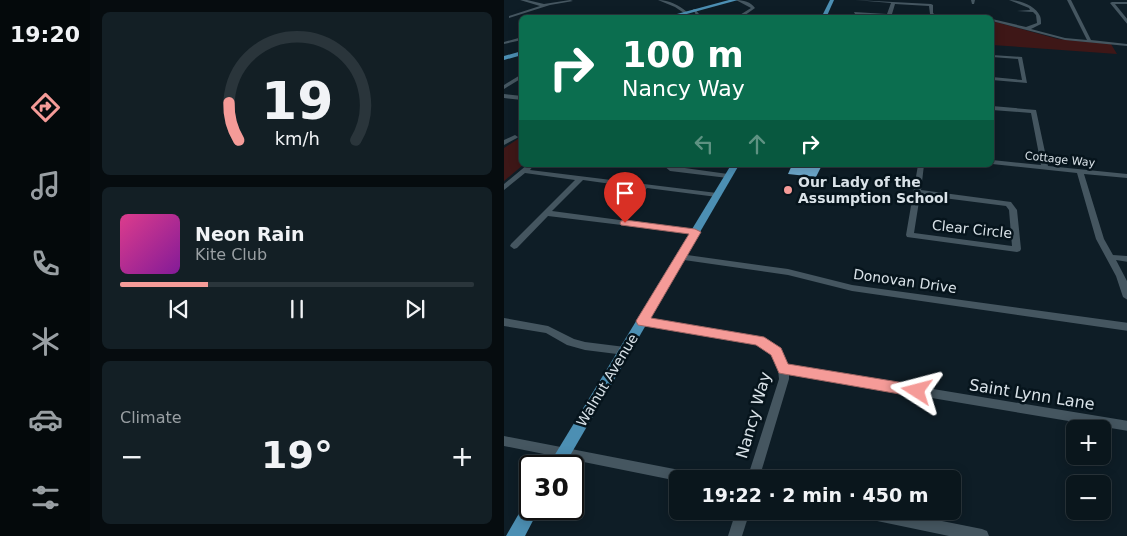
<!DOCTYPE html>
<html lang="en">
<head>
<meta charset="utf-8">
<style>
  :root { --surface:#0a161c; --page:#131f25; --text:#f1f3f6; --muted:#999fa3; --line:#2a353b; --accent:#f59b98 }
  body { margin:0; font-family:"DejaVu Sans",sans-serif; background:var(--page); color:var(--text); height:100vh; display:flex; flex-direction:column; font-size:19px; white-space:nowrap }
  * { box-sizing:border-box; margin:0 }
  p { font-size:16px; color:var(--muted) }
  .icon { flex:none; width:28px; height:28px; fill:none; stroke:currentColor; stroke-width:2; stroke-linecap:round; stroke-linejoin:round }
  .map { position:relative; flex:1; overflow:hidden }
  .details { display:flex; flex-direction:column; gap:12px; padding:12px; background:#060c0f; width:414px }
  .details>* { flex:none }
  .banner { position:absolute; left:15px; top:15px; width:475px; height:152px; border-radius:8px; box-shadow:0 2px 12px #0003,0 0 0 1px var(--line); background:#0b6e4f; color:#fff; overflow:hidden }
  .controls { position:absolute; left:562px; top:420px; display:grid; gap:10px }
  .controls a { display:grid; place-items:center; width:45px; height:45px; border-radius:8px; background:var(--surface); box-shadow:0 2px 12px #0003,0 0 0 1px var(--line); font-size:25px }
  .speed { position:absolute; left:15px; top:455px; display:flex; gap:10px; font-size:25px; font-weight:700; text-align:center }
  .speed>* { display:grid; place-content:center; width:65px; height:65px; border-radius:50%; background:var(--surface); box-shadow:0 2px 12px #0003,0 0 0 1px var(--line); line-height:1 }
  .speed .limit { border:2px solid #111; border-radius:8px; background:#fff; color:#111 }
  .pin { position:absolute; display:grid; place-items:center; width:42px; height:42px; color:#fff; margin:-51px -21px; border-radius:50% 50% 50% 0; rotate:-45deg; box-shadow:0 0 5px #0007 }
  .pin .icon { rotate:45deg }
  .me { position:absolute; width:55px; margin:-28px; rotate:279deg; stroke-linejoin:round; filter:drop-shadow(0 0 4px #0008) }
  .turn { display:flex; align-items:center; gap:18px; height:105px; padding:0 20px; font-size:22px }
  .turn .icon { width:65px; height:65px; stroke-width:2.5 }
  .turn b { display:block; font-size:35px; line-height:42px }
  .lanes { display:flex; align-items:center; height:48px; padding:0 20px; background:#0003; justify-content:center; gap:25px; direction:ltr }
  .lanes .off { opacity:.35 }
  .big { font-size:38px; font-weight:700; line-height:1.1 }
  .details .card { flex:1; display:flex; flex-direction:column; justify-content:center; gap:8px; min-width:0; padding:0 18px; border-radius:8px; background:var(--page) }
  .details .dial { align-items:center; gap:0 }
  .dial svg { height:130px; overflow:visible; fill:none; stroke:var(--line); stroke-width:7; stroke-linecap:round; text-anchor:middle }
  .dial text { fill:var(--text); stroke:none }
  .song { display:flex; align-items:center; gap:15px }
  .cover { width:60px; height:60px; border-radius:8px; background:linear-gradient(135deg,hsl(330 70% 55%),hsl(290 70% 35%)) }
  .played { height:5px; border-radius:2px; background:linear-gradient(90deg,var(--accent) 25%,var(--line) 25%) }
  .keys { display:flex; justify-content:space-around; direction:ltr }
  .heat { display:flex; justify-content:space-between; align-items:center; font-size:28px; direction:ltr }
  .trip { position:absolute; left:165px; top:470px; width:292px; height:50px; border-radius:8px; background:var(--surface); box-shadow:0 2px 12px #0003,0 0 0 1px var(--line); font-weight:700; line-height:50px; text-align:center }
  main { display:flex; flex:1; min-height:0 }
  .tab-bar { display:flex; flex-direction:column; width:90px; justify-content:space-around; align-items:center; background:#04090b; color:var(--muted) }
  .tab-bar .icon { width:35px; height:35px }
  .tab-bar .current { color:var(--accent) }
  .tab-bar b { font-size:22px; color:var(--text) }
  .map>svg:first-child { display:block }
  .green { fill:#3e1717 }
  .building { fill:#6ca7ca }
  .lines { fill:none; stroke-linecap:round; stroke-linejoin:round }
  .minor { fill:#455660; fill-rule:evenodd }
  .major { fill:#4c8fb3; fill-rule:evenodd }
  .route { fill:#f59b98; stroke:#9f6563 }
  .poi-dot { fill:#f59b98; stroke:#06141c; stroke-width:2 }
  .labels { text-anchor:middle; stroke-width:5; stroke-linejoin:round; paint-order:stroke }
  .far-street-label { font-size:11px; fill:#d9e2e8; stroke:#06141c }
  .poi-label { font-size:14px; font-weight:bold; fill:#d9e2e8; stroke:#06141c; text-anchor:start }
  .street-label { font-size:14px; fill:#d9e2e8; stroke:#06141c }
  .near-street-label { font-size:16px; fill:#d9e2e8; stroke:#06141c }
</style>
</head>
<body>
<main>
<nav class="tab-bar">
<b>19:20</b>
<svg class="icon current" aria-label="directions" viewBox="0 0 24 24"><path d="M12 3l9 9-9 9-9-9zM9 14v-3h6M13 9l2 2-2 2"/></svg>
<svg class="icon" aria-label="music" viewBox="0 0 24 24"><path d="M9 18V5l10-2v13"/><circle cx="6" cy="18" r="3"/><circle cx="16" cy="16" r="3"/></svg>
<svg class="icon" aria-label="phone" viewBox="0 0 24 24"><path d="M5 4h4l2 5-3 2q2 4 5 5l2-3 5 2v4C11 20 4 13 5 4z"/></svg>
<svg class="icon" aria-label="climate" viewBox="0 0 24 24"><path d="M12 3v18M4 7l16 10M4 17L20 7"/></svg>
<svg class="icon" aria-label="car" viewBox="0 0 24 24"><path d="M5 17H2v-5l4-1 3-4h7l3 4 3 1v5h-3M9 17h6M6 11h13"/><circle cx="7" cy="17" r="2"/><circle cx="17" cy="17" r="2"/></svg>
<svg class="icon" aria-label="filters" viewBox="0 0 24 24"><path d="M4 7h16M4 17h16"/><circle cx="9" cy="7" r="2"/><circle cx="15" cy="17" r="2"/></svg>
</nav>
<section class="details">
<div class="card dial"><svg viewBox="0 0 100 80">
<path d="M14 69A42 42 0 1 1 86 69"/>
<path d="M14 69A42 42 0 0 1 8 46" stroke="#f59b98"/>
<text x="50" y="56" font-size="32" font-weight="700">19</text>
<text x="50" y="72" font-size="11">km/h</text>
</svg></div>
<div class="card">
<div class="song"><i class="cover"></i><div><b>Neon Rain</b><p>Kite Club</p></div></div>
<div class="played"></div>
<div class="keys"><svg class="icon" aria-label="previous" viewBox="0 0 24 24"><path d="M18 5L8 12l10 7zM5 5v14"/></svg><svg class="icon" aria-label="pause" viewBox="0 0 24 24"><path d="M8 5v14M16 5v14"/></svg><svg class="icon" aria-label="next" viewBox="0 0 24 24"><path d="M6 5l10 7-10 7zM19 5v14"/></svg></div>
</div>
<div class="card"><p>Climate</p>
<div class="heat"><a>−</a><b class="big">19°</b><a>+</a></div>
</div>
</section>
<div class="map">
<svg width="624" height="536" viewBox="0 0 624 536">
  <rect width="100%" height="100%" fill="#0e1d26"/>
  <g class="green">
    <path d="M488,21l66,18 53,5 6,10 -125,-9z"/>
    <path d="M17,137l1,28h1l-19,16v-33z"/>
  </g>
  <path class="building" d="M288,165h30l-6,12 -28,-3z"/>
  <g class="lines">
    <g class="minor">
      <path d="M16,0h7l17,4 26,-4 3,1 -23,4 -41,13v-2l31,-10z"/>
      <path d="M154,0c11,0 21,5 29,12l-3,1 -9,-6z"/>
      <path d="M232,0c7,0 15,2 19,8l-14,10h-6l16,-10z"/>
      <path d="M351,0l76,4 2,1v8l6,5h-5l-4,-4 -1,-8 -34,-2 -3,10 -3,2 -34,-2 -1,-2 33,2 4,-11z"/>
      <path d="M467,0h4l-1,4h-2z"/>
      <path d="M505,0c11,0 27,6 31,16 1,2 1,5 1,8l-10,5 34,9 22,2 -20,-40h4l20,40 37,4v2l-63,-6 -73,-19v-2l34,8 11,-4 -1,-8 -3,-3 -16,-1 13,-1 -1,-2z"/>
      <path d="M608,2h16v2h-13l13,16v5l-18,-22z"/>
      <path d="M189,9h2l4,5v4h-4l1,-3z"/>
      <path d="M18,37v3l-18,4v-2z"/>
      <path d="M488,55l30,2 5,26 -35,-3v-3l30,3 -4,-21 -26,-2z"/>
      <path d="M18,74v4l-18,11v-4z"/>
      <path d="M0,94l18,2v4l-18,-2z"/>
      <path d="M488,106l44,4 12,56 80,8v4l-44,-4 20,65 9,16 15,1v6l-12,-2 12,23v17l-5,-3 -7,-21 -20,-37 -19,-66 -85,-9v-4l49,5 -10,-52 -39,-3z"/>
      <path d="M11,135l3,2 -1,1 -13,7v-5z"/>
      <path d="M23,165h7l-4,5 187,23 4,2 -4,2 -70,-9 -9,12h-3l-4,-2 9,-10 -57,-8 -31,31 143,19 4,2 -4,2 -147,-18 -31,32 -3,1 -4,-3 1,-2 64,-64 -50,-7 -21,17v-6z"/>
      <path d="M159,165l65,9 4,2 -4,2 -58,-7z"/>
      <path d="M414,165h6l-3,25 90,12 6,8 4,39 -1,2 -3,1 -110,-15 -1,-2zM416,195l86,11 3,4 3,36 -98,-13z"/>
      <path d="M176,254l108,15 64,16 276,38v8l-276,-40 -64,-16 -111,-16 -1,-2z"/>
      <path d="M138,317l116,19 18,10 8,10 4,9 340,56v10l-339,-57v5l-30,100h-12l32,-100c-1,-18 -9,-30 -26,-36l-114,-19 -2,-3 2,-3z"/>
      <path d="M0,318l44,8 26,13 11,3 40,5 4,1 1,3 -1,3 -4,1 -40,-5 -18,-5 -21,-12 -42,-7z"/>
      <path d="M0,436l191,37 4,2 2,4h-23v2l-174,-35z"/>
      <path d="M232,511h14l-8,25h-14z"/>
      <path d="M348,511h40l90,18 5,2 2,5h-40l-91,-19 -5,-1z"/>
    </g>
    <g class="major">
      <path d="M225,0h9l-66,18h-10z"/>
      <path d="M326,0h4l-8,18h-5z"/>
      <path d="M18,51v4l-18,5v-4z"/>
      <path d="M227,165h8l-175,301h-16z"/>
      <path d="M26,501v8h9l-14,27h-19l19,-33z"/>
    </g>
  </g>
  <path class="route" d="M121,220l70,9 6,3 -50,86 113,19 17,11 7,16 129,21 5,2 2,4 -2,4 -5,2 -133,-23 -5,-1 -8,-18 -15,-10 -118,-20 -2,-4 53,-87 -68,-9 -1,-2 1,-2z"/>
  <circle class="poi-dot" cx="284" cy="190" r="5"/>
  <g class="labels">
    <g class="far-street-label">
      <text transform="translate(556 159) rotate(6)" y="4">Cottage Way</text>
    </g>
    <g class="poi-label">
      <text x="294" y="187">Our Lady of the<tspan x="294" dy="16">Assumption School</tspan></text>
    </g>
    <g class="street-label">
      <text transform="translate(468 229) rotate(6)" y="5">Clear Circle</text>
      <text transform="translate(401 281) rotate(8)" y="5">Donovan Drive</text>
      <text transform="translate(103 380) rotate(-59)" y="5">Walnut Avenue</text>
    </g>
    <g class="near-street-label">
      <text transform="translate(528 394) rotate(9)" y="6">Saint Lynn Lane</text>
      <text transform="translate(249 415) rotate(-74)" y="6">Nancy Way</text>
    </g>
  </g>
</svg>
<div class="controls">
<a>+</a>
<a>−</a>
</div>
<div class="speed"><div class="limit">30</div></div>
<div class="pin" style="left:121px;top:223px;background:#d93025"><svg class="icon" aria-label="arrive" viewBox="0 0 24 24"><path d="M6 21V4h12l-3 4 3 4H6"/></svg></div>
<svg class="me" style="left:413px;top:391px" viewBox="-20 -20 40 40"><path d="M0-17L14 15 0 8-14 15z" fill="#f59b98" stroke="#fff" stroke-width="4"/></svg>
<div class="trip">19:22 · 2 min · 450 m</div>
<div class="banner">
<div class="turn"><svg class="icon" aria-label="right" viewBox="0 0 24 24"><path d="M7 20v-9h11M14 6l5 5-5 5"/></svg><div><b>100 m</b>Nancy Way</div></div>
<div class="lanes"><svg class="icon off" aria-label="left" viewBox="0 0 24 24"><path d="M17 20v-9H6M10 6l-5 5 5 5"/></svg><svg class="icon off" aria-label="ahead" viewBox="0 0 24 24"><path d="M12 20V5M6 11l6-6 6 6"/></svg><svg class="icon" aria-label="right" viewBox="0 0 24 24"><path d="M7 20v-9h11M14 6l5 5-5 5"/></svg></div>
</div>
</div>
</main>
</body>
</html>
